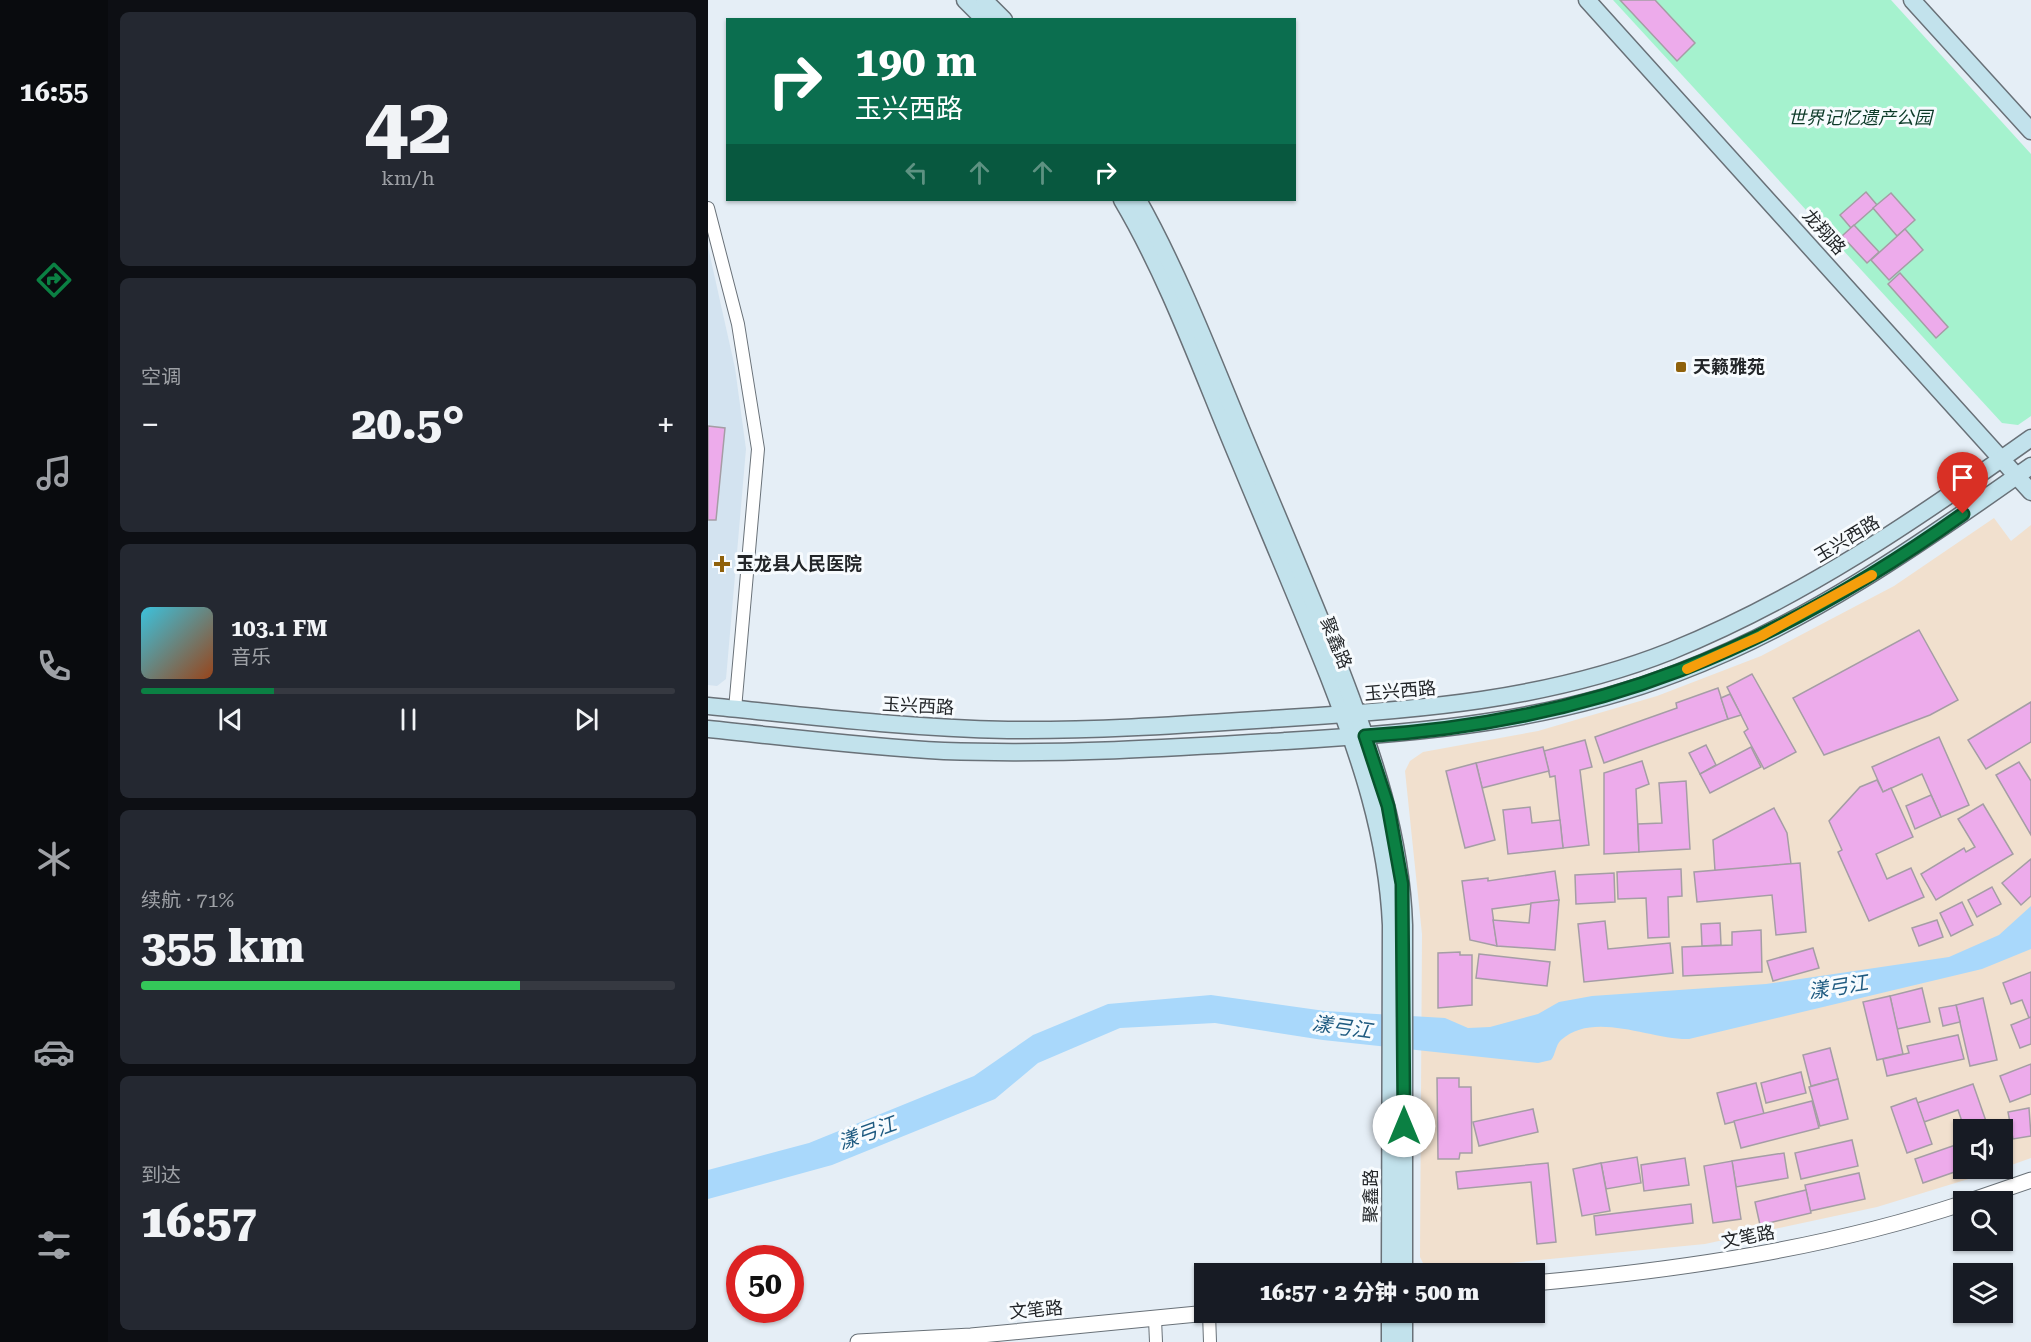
<!DOCTYPE html>
<html lang="zh">
<head>
<meta charset="utf-8">
<style>
  :root { --surface:#171b24; --page:#242831; --text:#f1f3f6; --muted:#9ea1a6; --line:#363941; --accent:#0b8043 }
  body { margin:0; font-family:"Roboto Serif","Noto Sans SC",serif; background:var(--page); color:var(--text); height:100vh; display:flex; flex-direction:column; font-size:22px; white-space:nowrap }
  * { box-sizing:border-box; margin:0 }
  p { font-size:20px; color:var(--muted) }
  .icon { flex:none; width:33px; height:33px; fill:none; stroke:currentColor; stroke-width:2; stroke-linecap:round; stroke-linejoin:round }
  .map { position:relative; flex:1; overflow:hidden }
  .side { display:flex; flex-direction:column; gap:12px; padding:12px; background:#0d0f14; width:600px }
  .side>* { flex:none }
  .guide { position:absolute; left:18px; top:18px; width:570px; height:183px; border-radius:0px; box-shadow:0 2px 4px #0004; background:#0b6e4f; color:#fff; overflow:hidden }
  .fabs { position:absolute; left:1245px; top:1119px; display:grid; gap:12px }
  .fabs a { display:grid; place-items:center; width:60px; height:60px; border-radius:0px; background:var(--surface); box-shadow:0 2px 4px #0004; font-size:30px }
  .speed { position:absolute; left:18px; top:1245px; display:flex; gap:12px; font-size:30px; font-weight:700; text-align:center }
  .speed>* { display:grid; place-content:center; width:78px; height:78px; border-radius:50%; background:var(--surface); box-shadow:0 2px 4px #0004; line-height:1 }
  .speed .limit { border:9px solid #d22; background:#fff; color:#111 }
  .pin { position:absolute; display:grid; place-items:center; width:51px; height:51px; color:#fff; margin:-62px -26px; border-radius:50% 50% 50% 0; rotate:-45deg; box-shadow:0 0 6px #0007 }
  .pin .icon { rotate:45deg }
  .me { position:absolute; width:66px; margin:-33px; rotate:0deg; stroke-linejoin:round; filter:drop-shadow(0 0 4px #0008) }
  .turn { display:flex; align-items:center; gap:21px; height:126px; padding:0 30px; font-size:27px }
  .turn .icon { width:78px; height:78px; stroke-width:2.5 }
  .turn b { display:block; font-size:42px; line-height:51px }
  .lanes { display:flex; align-items:center; height:57px; padding:0 30px; background:#0003; justify-content:center; gap:30px; direction:ltr }
  .lanes .off { opacity:.35 }
  .big { font-size:45px; font-weight:800; line-height:1.1 }
  .side .card { flex:1; display:flex; flex-direction:column; justify-content:center; gap:9px; min-width:0; padding:0 21px; border-radius:9px; background:var(--page) }
  .side .dial { align-items:center; gap:0 }
  .dial b { font-size:78px; line-height:1 }
  .song { display:flex; align-items:center; gap:18px }
  .cover { width:72px; height:72px; border-radius:9px; background:linear-gradient(135deg,hsl(190 70% 55%),hsl(20 70% 35%)) }
  .played { height:6px; border-radius:3px; background:linear-gradient(90deg,var(--accent) 25%,var(--line) 25%) }
  .keys { display:flex; justify-content:space-around; direction:ltr }
  .heat { display:flex; justify-content:space-between; align-items:center; font-size:33px; direction:ltr }
  .charge { height:9px; border-radius:4px; background:linear-gradient(90deg,#34c759 71%,var(--line) 0) }
  .trip { position:absolute; left:486px; top:1263px; width:351px; height:60px; border-radius:0px; background:var(--surface); box-shadow:0 2px 4px #0004; font-weight:800; line-height:60px; text-align:center }
  main { display:flex; flex:1; min-height:0 }
  .dock { display:flex; flex-direction:column; width:108px; justify-content:space-around; align-items:center; background:#090b0e; color:var(--muted) }
  .dock .icon { width:42px; height:42px }
  .dock .selected { color:var(--accent) }
  .dock b { font-size:27px; color:var(--text) }
  .map>svg:first-child { display:block }
  .commercial { fill:#f1e0ce }
  .built { fill:#d3e3f0 }
  .green { fill:#a5f2ce }
  .water { fill:#a9d8fb }
  .building { fill:#edabeb; stroke:#a59da5; stroke-width:1.5 }
  .lines { fill:none; stroke-linecap:round; stroke-linejoin:round }
  .minor-casing { stroke:#697178; stroke-width:14 }
  .tertiary-casing { stroke:#697178; stroke-width:17 }
  .secondary-casing { stroke:#697178; stroke-width:19 }
  .minor { stroke:#fff; stroke-width:12 }
  .tertiary { stroke:#fff; stroke-width:15 }
  .secondary { stroke:#c2e2ec; stroke-width:16 }
  .route-casing { stroke:#07532c; stroke-width:15 }
  .route { stroke:#0b8043; stroke-width:10 }
  .slow { stroke:#f59e0b; stroke-width:10 }
  .poi-dot { fill:#8f610b; stroke:#f7fbfe; stroke-width:2 }
  .labels { text-anchor:middle; stroke-width:6; stroke-linejoin:round; paint-order:stroke }
  .park-label { font-size:18px; font-style:italic; fill:#0b3927; stroke:#f7fbfe }
  .street-label { font-size:18px; fill:#232629; stroke:#f7fbfe }
  .poi-label { font-size:18px; font-weight:bold; fill:#232629; stroke:#f7fbfe; text-anchor:start }
  .water-label { font-size:20px; font-style:italic; fill:#1e5a80; stroke:#f7fbfe }
</style>
</head>
<body>
<main>
<nav class="dock">
<b>16:55</b>
<svg class="icon selected" aria-label="directions" viewBox="0 0 24 24"><path d="M12 3l9 9-9 9-9-9zM9 14v-3h6M13 9l2 2-2 2"/></svg>
<svg class="icon" aria-label="music" viewBox="0 0 24 24"><path d="M9 18V5l10-2v13"/><circle cx="6" cy="18" r="3"/><circle cx="16" cy="16" r="3"/></svg>
<svg class="icon" aria-label="phone" viewBox="0 0 24 24"><path d="M5 4h4l2 5-3 2q2 4 5 5l2-3 5 2v4C11 20 4 13 5 4z"/></svg>
<svg class="icon" aria-label="climate" viewBox="0 0 24 24"><path d="M12 3v18M4 7l16 10M4 17L20 7"/></svg>
<svg class="icon" aria-label="car" viewBox="0 0 24 24"><path d="M5 17H2v-5l4-1 3-4h7l3 4 3 1v5h-3M9 17h6M6 11h13"/><circle cx="7" cy="17" r="2"/><circle cx="17" cy="17" r="2"/></svg>
<svg class="icon" aria-label="filters" viewBox="0 0 24 24"><path d="M4 7h16M4 17h16"/><circle cx="9" cy="7" r="2"/><circle cx="15" cy="17" r="2"/></svg>
</nav>
<section class="side">
<div class="card dial"><b>42</b><p>km/h</p></div>
<div class="card"><p>空调</p>
<div class="heat"><a>−</a><b class="big">20.5°</b><a>+</a></div>
</div>
<div class="card">
<div class="song"><i class="cover"></i><div><b>103.1 FM</b><p>音乐</p></div></div>
<div class="played"></div>
<div class="keys"><svg class="icon" aria-label="previous" viewBox="0 0 24 24"><path d="M18 5L8 12l10 7zM5 5v14"/></svg><svg class="icon" aria-label="pause" viewBox="0 0 24 24"><path d="M8 5v14M16 5v14"/></svg><svg class="icon" aria-label="next" viewBox="0 0 24 24"><path d="M6 5l10 7-10 7zM19 5v14"/></svg></div>
</div>
<div class="card"><p>续航 · 71%</p><b class="big">355 km</b><div class="charge"></div></div>
<div class="card"><p>到达</p><b class="big">16:57</b></div>
</section>
<div class="map">
<svg width="1323" height="1342" viewBox="0 0 1323 1342">
  <rect width="100%" height="100%" fill="#e5eef6"/>
  <path class="commercial" d="M1286,518l17,23 20,-16v633l-28,10 -1,-38h-38v38l37,1 -124,38 -172,37 -278,27 -7,-14 2,-323 -17,-163 5,-10 13,-9 115,-21 119,-35 104,-40 133,-70z"/>
  <path class="built" d="M0,247l27,121 11,81 -20,230 -9,7 -9,-1z"/>
  <path class="green" d="M905,0h278l140,154v262l-13,9 -16,-2z"/>
  <path class="water" d="M1323,906v43l-49,20 -293,70c-38,1 -95,-29 -128,1 -6,6 -5,14 -10,20l-13,3 -215,-23 -108,-17 -95,5 -82,35 -43,36 -163,66 -124,34v-29l101,-27 165,-67 59,-41 75,-31 103,-9 114,16 120,7 23,10 22,-1 48,-13 21,-12 33,-6 174,-12 183,-27 50,-22z"/>
  <g class="building">
    <path d="M912,0h35l40,43 -18,18z"/>
    <path d="M1158,192l11,13 -26,23 -11,-13z"/>
    <path d="M1183,193l24,27 -18,16 -24,-28z"/>
    <path d="M1146,225l25,27 -12,11 -25,-27z"/>
    <path d="M1197,229l18,21 -34,30 -18,-20z"/>
    <path d="M1192,273l48,54 -12,11 -48,-54z"/>
    <path d="M0,426l17,2 -9,92h-8z"/>
    <path d="M1211,630l39,70 -28,15 -106,40 -31,-57z"/>
    <path d="M1044,674l44,78 -32,17 -20,-37 4,-3 -21,-42z"/>
    <path d="M1010,688l10,31 -124,44 -9,-26 82,-29 -1,-5z"/>
    <path d="M1022,694l11,21 -13,4 -7,-21z"/>
    <path d="M1323,702v40l-45,27 -18,-29z"/>
    <path d="M1231,737l30,68 -28,12 -19,-43 -39,18 -11,-25z"/>
    <path d="M877,740l7,27 -12,3 9,75 -26,3 -8,-72 -5,1 -6,-26z"/>
    <path d="M998,745l10,20 -16,9 -11,-21z"/>
    <path d="M835,747l6,24 -67,17 -6,-25z"/>
    <path d="M1043,747l10,20 -51,26 -10,-19z"/>
    <path d="M934,761l7,23 -13,5 3,63 -35,2v-81z"/>
    <path d="M1311,762l12,19v54l-35,-60z"/>
    <path d="M768,763l19,77 -30,8 -19,-77z"/>
    <path d="M1169,780l6,12 8,-4 22,49 -37,17 11,25 24,-11 13,29 -55,24 -31,-69 4,-2 -13,-29 31,-34z"/>
    <path d="M978,781l4,68 -51,3 -1,-28 24,-1 -3,-40z"/>
    <path d="M1223,795l10,22 -26,12 -9,-23z"/>
    <path d="M1275,804l30,50 -77,46 -15,-26 43,-26 2,4 9,-5 -17,-28z"/>
    <path d="M822,807l2,16 28,-3 3,28 -55,6 -5,-44z"/>
    <path d="M1066,808l13,25 4,31 -76,7 -2,-31z"/>
    <path d="M1323,859v37l-10,9 -19,-22z"/>
    <path d="M1092,863l6,69 -30,3 -4,-40 -75,7 -3,-30z"/>
    <path d="M973,869l1,27 -14,1 1,40 -21,1 -2,-40 -28,1 -1,-27z"/>
    <path d="M847,871l4,29 -67,9 5,37 -27,-6 -8,-59 26,-3v3z"/>
    <path d="M906,873l1,29 -39,2 -1,-29z"/>
    <path d="M1284,887l9,17 -24,13 -9,-17z"/>
    <path d="M851,900l-4,50 -58,-4 -4,-26 36,3 2,-20z"/>
    <path d="M1254,902l11,23 -22,11 -11,-23z"/>
    <path d="M1229,920l6,17 -24,9 -7,-18z"/>
    <path d="M897,921l3,28 62,-6 3,30 -89,9 -6,-58z"/>
    <path d="M1012,923l1,22 -19,1 -1,-22z"/>
    <path d="M1053,930l1,42 -79,4 -1,-29 50,-2v-13z"/>
    <path d="M1105,948l6,20 -46,13 -6,-20z"/>
    <path d="M752,952v3h12v50l-34,3v-55z"/>
    <path d="M771,954l71,8 -3,24 -71,-8z"/>
    <path d="M1323,972v45l-2,1 -7,-18 -11,4 -8,-21z"/>
    <path d="M1214,988l8,34 -33,7 -7,-33z"/>
    <path d="M1182,996l13,58 -26,6 -14,-58z"/>
    <path d="M1275,998l14,62 -27,6 -14,-61z"/>
    <path d="M1248,1005l4,17 -17,4 -4,-18z"/>
    <path d="M1323,1017v27l-11,4 -9,-23z"/>
    <path d="M1250,1035l6,24 -77,17 -4,-17 26,-6 -2,-7z"/>
    <path d="M1122,1048l8,31 -27,7 -8,-31z"/>
    <path d="M1323,1064v30l-21,8 -10,-26z"/>
    <path d="M1093,1072l5,21 -40,10 -5,-20z"/>
    <path d="M729,1078h22v9h12l1,66h-12l-1,6h-21z"/>
    <path d="M1130,1079l10,40 -28,7 -11,-39z"/>
    <path d="M1048,1083l8,31 -39,10 -8,-31z"/>
    <path d="M1265,1084l14,40 -22,6 -7,-20 -34,12 -7,-19z"/>
    <path d="M1208,1098l16,46 -25,9 -16,-46z"/>
    <path d="M1104,1101l7,27 -78,20 -7,-27z"/>
    <path d="M1321,1108l2,28 -18,3 -5,-27z"/>
    <path d="M825,1109l5,23 -59,14 -6,-24z"/>
    <path d="M1144,1140l6,26 -57,13 -6,-26z"/>
    <path d="M1256,1142v26h2l-43,15 -8,-24z"/>
    <path d="M1076,1153l4,25 -52,9 -4,-26z"/>
    <path d="M929,1157l4,26 -35,6 -5,-26z"/>
    <path d="M977,1158l4,27 -45,6 -3,-26z"/>
    <path d="M1024,1161l9,58 -28,4 -9,-57z"/>
    <path d="M840,1163l8,79 -19,2 -6,-62 -73,7 -2,-17z"/>
    <path d="M893,1163l9,48 -28,5 -9,-47z"/>
    <path d="M1151,1173l6,26 -55,12 -5,-26z"/>
    <path d="M1098,1190l5,23 -51,12 -5,-23z"/>
    <path d="M983,1204l2,19 -97,12 -2,-19z"/>
  </g>
  <g class="lines">
    <g class="minor-casing">
      <g id="minor">
        <path d="M0,208l30,116 20,125 -23,260"/>
        <path d="M501,1313l1,29"/>
        <path d="M447,1319l1,23"/>
      </g>
    </g>
    <g class="tertiary-casing">
      <g id="tertiary">
        <path d="M1259,1202l64,-22"/>
        <path d="M826,1283c146,-13 290,-34 430,-80"/>
        <path d="M150,1342l113,-6 247,-24"/>
      </g>
    </g>
    <g class="secondary-casing">
      <g id="secondary">
        <path d="M257,0l20,20"/>
        <path d="M276,0l20,20"/>
        <path d="M879,0l444,492"/>
        <path d="M1204,0l119,131"/>
        <path d="M414,200c49,83 81,176 119,265 29,70 59,140 87,210 32,82 59,161 63,250l-1,349"/>
        <path d="M430,200c47,84 80,176 118,265 29,69 58,137 85,206 32,83 60,164 63,254v349"/>
        <path d="M0,706c100,10 199,22 300,24 93,1 186,-6 279,-12 131,-8 261,-18 384,-67 131,-53 246,-132 360,-213"/>
        <path d="M0,729c79,8 157,18 236,22 115,4 228,-3 342,-10 134,-8 265,-19 391,-68 129,-49 242,-128 354,-207"/>
        <path d="M682,1342v-30"/>
        <path d="M696,1342v-30"/>
      </g>
    </g>
    <use href="#minor" class="minor"/>
    <use href="#tertiary" class="tertiary"/>
    <use href="#secondary" class="secondary"/>
  </g>
  <g class="lines">
    <g class="route-casing">
      <path id="route" d="M696,1126l-2,-242 -14,-78 -23,-70c233,-14 409,-88 598,-222"/>
    </g>
    <use href="#route" class="route"/>
    <path class="slow" d="M979,669l74,-33 111,-61"/>
  </g>
  <g class="poi-dot">
    <rect x="967" y="361" width="12" height="12" rx="3"/>
    <path d="M11 555h6v6h6v6h-6v6h-6v-6h-6v-6h6z"/>
  </g>
  <g class="labels">
    <g class="park-label">
      <text x="1152" y="124">世界记忆遗产公园</text>
    </g>
    <g class="street-label">
      <text transform="translate(1116 232) rotate(48)" y="6">龙翔路</text>
      <text transform="translate(1139 539) rotate(-31)" y="6">玉兴西路</text>
      <text transform="translate(628 643) rotate(68)" y="6">聚鑫路</text>
      <text transform="translate(692 691) rotate(-5)" y="6">玉兴西路</text>
      <text transform="translate(210 706) rotate(3)" y="6">玉兴西路</text>
      <text transform="translate(663 1196) rotate(-90)" y="6">聚鑫路</text>
      <text transform="translate(1040 1237) rotate(-11)" y="6">文笔路</text>
      <text transform="translate(328 1310) rotate(-5)" y="6">文笔路</text>
    </g>
    <g class="poi-label">
      <text x="985" y="373">天籁雅苑</text>
      <text x="28" y="570">玉龙县人民医院</text>
    </g>
    <g class="water-label">
      <text transform="translate(1130 987) rotate(-9)" y="7">漾弓江</text>
      <text transform="translate(634 1027) rotate(8)" y="7">漾弓江</text>
      <text transform="translate(159 1133) rotate(-20)" y="7">漾弓江</text>
    </g>
  </g>
</svg>
<div class="fabs">
<a><svg class="icon" aria-label="sound" viewBox="0 0 24 24"><path d="M4 9h4l5-4v14l-5-4H4zM17 9q2 3 0 6"/></svg></a>
<a><svg class="icon" aria-label="search" viewBox="0 0 24 24"><circle cx="10" cy="10" r="6"/><path d="M15 15l6 6"/></svg></a>
<a><svg class="icon" aria-label="layers" viewBox="0 0 24 24"><path d="M12 4l9 5-9 5-9-5zM3 14l9 5 9-5"/></svg></a>
</div>
<div class="speed"><div class="limit">50</div></div>
<div class="pin" style="left:1255px;top:514px;background:#d93025"><svg class="icon" aria-label="arrive" viewBox="0 0 24 24"><path d="M6 21V4h12l-3 4 3 4H6"/></svg></div>
<svg class="me" style="left:696px;top:1126px" viewBox="-20 -20 40 40"><circle r="19" fill="#fff"/><path d="M0-13L10 11 0 6-10 11z" fill="#0b8043"/></svg>
<div class="trip">16:57 · 2 分钟 · 500 m</div>
<div class="guide">
<div class="turn"><svg class="icon" aria-label="right" viewBox="0 0 24 24"><path d="M7 20v-9h11M14 6l5 5-5 5"/></svg><div><b>190 m</b>玉兴西路</div></div>
<div class="lanes"><svg class="icon off" aria-label="left" viewBox="0 0 24 24"><path d="M17 20v-9H6M10 6l-5 5 5 5"/></svg><svg class="icon off" aria-label="ahead" viewBox="0 0 24 24"><path d="M12 20V5M6 11l6-6 6 6"/></svg><svg class="icon off" aria-label="ahead" viewBox="0 0 24 24"><path d="M12 20V5M6 11l6-6 6 6"/></svg><svg class="icon" aria-label="right" viewBox="0 0 24 24"><path d="M7 20v-9h11M14 6l5 5-5 5"/></svg></div>
</div>
</div>
</main>
</body>
</html>
